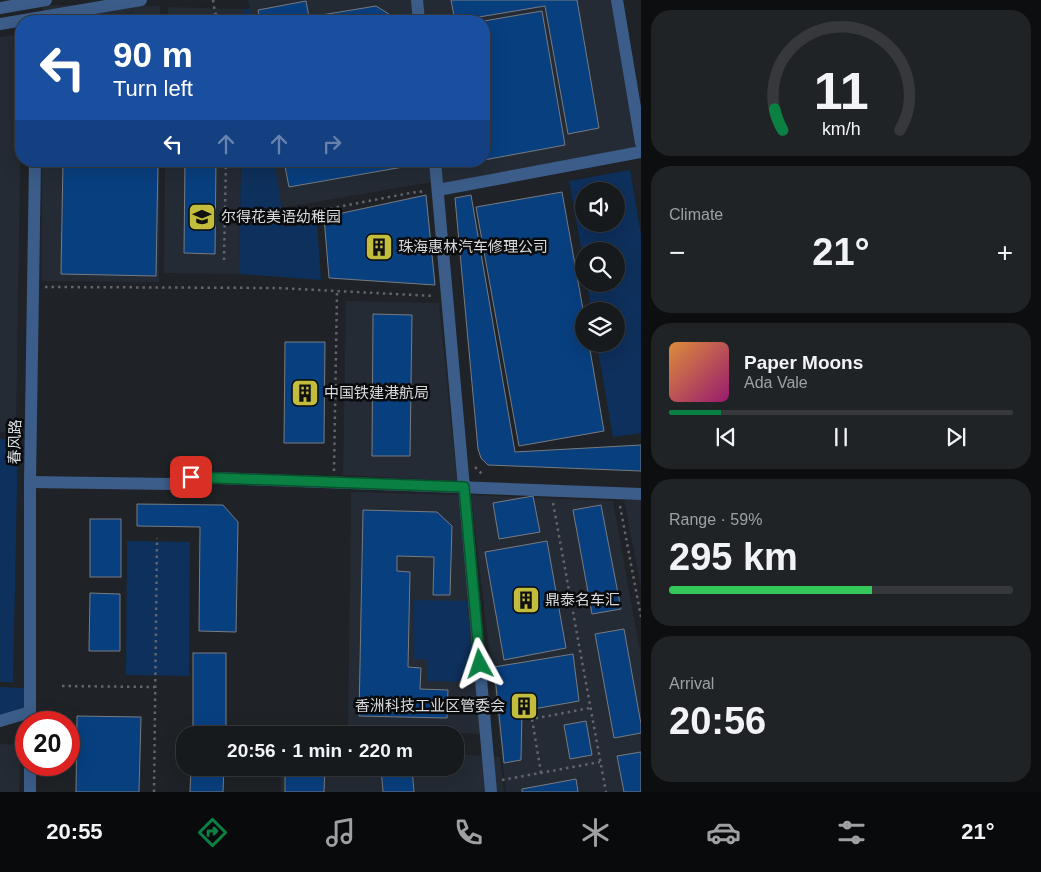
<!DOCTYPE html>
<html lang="en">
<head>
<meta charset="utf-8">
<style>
  :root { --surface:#171a1c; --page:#202325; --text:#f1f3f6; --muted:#9ea1a3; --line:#36383b; --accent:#0b8043 }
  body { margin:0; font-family:Helvetica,"Noto Sans SC",sans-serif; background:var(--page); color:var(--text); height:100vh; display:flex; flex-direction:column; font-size:19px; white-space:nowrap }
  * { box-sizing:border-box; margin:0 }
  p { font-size:16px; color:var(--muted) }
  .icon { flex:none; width:28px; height:28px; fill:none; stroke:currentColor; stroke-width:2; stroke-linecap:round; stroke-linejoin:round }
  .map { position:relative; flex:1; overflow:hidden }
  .drawer { display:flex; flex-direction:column; gap:10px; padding:10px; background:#0d0e0f; width:400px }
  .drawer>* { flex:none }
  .guide { position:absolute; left:15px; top:15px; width:475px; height:152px; border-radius:20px; box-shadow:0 5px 20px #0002,0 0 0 1px var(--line); background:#1a4fa0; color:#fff; overflow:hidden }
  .buttons { position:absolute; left:575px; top:182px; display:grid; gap:10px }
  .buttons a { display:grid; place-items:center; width:50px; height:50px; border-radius:50%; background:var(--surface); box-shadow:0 5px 20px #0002,0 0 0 1px var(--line); font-size:25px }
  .speed { position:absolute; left:15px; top:711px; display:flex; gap:10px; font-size:25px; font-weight:700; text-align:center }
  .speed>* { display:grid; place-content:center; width:65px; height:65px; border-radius:50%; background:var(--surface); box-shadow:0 5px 20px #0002,0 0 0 1px var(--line); line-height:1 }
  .speed .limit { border:8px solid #d22; background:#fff; color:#111 }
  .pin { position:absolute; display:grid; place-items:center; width:42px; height:42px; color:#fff; margin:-21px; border-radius:10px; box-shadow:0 2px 8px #0006 }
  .me { position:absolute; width:55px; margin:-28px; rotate:355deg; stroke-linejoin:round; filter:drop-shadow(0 0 4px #0008) }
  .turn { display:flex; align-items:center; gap:18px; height:105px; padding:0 15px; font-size:22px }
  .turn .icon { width:65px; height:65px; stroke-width:2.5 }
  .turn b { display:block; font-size:35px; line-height:42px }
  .lanes { display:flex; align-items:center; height:48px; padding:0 15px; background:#0003; justify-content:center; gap:25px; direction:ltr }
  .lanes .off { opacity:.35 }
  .big { font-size:38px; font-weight:700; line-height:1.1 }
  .drawer .tile { flex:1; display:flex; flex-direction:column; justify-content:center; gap:8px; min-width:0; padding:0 18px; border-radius:20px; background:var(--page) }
  .drawer .dial { align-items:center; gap:0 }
  .dial svg { height:130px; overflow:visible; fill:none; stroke:var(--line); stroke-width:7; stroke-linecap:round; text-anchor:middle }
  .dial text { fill:var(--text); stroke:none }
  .song { display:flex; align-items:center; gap:15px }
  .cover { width:60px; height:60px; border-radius:8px; background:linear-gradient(135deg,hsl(30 70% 55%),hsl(320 70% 35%)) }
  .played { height:5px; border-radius:2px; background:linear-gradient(90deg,var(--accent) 15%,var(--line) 15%) }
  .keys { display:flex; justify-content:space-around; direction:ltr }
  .heat { display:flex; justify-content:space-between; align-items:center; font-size:28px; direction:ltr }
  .charge { height:8px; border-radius:4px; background:linear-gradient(90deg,#34c759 59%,var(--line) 0) }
  .trip { position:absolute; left:176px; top:726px; width:288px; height:50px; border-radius:20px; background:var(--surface); box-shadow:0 5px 20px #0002,0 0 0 1px var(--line); font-weight:700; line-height:50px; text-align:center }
  .dock { display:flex; height:80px; justify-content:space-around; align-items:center; background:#090a0b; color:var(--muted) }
  .dock .icon { width:35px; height:35px }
  .dock .selected { color:var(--accent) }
  .dock b { font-size:22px; color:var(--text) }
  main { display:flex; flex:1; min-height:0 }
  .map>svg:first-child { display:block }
  .built { fill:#242b34 }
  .green { fill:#0e305c; fill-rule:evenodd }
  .building { fill:#083f7f; stroke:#787b80 }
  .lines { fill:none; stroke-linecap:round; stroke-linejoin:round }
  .path { stroke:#626569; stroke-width:2.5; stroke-dasharray:2.5 4; stroke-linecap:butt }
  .minor { stroke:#3c5d89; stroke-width:12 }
  .route-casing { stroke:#07532c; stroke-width:12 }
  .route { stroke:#0b8043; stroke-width:9 }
  .labels { text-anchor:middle; stroke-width:5; stroke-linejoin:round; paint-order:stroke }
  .poi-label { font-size:15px; fill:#d8dadd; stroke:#0a0b0d; text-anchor:start }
  .street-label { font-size:15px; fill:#d8dadd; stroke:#0a0b0d }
</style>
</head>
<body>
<main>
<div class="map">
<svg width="641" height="792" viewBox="0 0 641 792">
  <rect width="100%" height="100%" fill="#1f2226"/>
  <g class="built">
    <path d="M248,0h165l2,21h-163z"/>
    <path d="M421,0h193l25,148 -196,38 -3,-25h44v-140h-60z"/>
    <path d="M43,5l117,1v15h-117z"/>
    <path d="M168,7l75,2v12h-76z"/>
    <path d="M21,34v76l-5,323 -16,-1v-395z"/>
    <path d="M42,161h118l-1,121 -117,-1z"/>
    <path d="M165,161h76l-2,113 -75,-1z"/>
    <path d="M274,161h156l2,21 -151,26z"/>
    <path d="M346,301l93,2 18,178 -114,-6z"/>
    <path d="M351,492l109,3 22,239 -134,-4z"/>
    <path d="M471,495l142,6 28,156v135h-135z"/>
    <path d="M624,500h17v87z"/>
    <path d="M0,744l21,1 -2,47h-19z"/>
    <path d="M455,754l45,3 4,35h-223v-24h174z"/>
  </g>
  <g class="green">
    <path d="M243,9h7l2,12h-9z"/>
    <path d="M241,161h33l11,66 32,-4 4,57 -82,-6z"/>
    <path d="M630,170l11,65v198l-28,4 -16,-93h19v-33h-24l-5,-27h29v-33h-32v13l-15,-83zM616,191v33h-32v-33z"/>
    <path d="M0,439h18l-5,243h-13z"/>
    <path d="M127,541l63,1 -1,134 -63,-1z"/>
    <path d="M414,600l53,1 7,81 -47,-1v-21l-13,-1z"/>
    <path d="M0,687l25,1 1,19 -26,8z"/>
  </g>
  <g class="building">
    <path d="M451,0h126l22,128 -31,6 -23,-128 -90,15z"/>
    <path d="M306,1l3,16 67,-11 24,15h-140l-2,-11z"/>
    <path d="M542,11l23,134 -81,15v-139z"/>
    <path d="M63,161h95l-2,115 -95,-2z"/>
    <path d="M185,161h31l-1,93 -31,-1z"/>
    <path d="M284,161h117l2,6 -114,20z"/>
    <path d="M562,192l22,123v29h5l15,87 -85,15 -43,-239z"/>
    <path d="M426,195l9,90 -106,-7 -5,-61z"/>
    <path d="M471,195l44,257 126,-7v26l-153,-6 -7,-7 -3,-9 -23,-251z"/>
    <path d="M373,314l39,1 -2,141h-38z"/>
    <path d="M285,342h40l-1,101h-40z"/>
    <path d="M533,496l7,36 -41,7 -6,-36z"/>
    <path d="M137,504l86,1 15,17 -2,110 -37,-1 1,-104 -63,-1z"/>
    <path d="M601,505l20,104 -29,5 -19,-104z"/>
    <path d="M363,510l74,2 15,14 -2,69h-17l1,-38 -37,-1v15l13,1 -2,95 13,1 -1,21 28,1 -1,28 -88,-2z"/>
    <rect x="90" y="519" width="31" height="58"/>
    <path d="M547,541l19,107 -62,12 -19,-108z"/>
    <path d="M90,593l30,1v57h-31z"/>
    <path d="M624,629l17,95v9l-27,5 -19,-104z"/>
    <rect x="193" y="653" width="33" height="82"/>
    <path d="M573,654l6,47 -57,10 -1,49 -17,3 -10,-96z"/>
    <path d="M77,716l64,1 -2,75h-63z"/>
    <path d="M586,721l6,34 -22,4 -6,-34z"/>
    <path d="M641,752v40h-17l-7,-36z"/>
    <path d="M191,768h33l-1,24h-33z"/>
    <path d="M285,768h40l-1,24h-39z"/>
    <path d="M381,768h31l2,24h-31z"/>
    <path d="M576,779l2,13h-56v-3z"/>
  </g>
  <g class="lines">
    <g class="path">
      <path d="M213,0l2,13 8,8"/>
      <path d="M292,216l118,-23 16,-2"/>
      <path d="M224,260l2,-99"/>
      <path d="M45,287l233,1 156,8"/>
      <path d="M475,467l7,7h3"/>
      <path d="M334,471l3,-179"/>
      <path d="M553,503l53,289"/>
      <path d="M620,506l21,111"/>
      <path d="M62,686l93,1"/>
      <path d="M541,773l-9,-54 58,-11"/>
      <path d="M502,780l98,-18"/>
      <path d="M154,792l3,-254"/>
    </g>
    <g class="minor">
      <path d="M417,0l2,21"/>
      <path d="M617,0l24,143"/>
      <path d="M0,8l46,-8"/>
      <path d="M0,24l141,-24"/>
      <path d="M435,161l56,631"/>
      <path d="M438,190l203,-38"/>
      <path d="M30,482l141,2 20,-7 450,17"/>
      <path d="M0,721l30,-9"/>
      <path d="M30,722v-240l5,-321"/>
      <path d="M30,792v-27"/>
    </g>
  </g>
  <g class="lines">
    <g class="route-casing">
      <path id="route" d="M191,477l273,10 16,177"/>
    </g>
    <use href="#route" class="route"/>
  </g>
  <defs>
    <g id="school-square" transform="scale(1.4375)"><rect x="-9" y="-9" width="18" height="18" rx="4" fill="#c3bd3e" stroke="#0a0b0d"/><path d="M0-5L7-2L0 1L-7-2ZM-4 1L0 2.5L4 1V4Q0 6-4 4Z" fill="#111"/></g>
    <g id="building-square" transform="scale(1.4375)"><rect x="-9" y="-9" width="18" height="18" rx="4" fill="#c3bd3e" stroke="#0a0b0d"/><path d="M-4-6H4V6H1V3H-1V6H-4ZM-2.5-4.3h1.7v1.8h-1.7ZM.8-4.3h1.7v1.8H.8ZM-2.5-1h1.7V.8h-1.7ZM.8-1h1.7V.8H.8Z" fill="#111"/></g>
  </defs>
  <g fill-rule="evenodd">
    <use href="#school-square" x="202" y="217"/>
    <use href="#building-square" x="379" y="247"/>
    <use href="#building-square" x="305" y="393"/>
    <use href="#building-square" x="526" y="600"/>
    <use href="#building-square" x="524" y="706"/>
  </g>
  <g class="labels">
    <g class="poi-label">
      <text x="221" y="222">尔得花美语幼稚园</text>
      <text x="398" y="252">珠海惠林汽车修理公司</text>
      <text x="324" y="398">中国铁建港航局</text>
      <text x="545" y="605">鼎泰名车汇</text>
      <text x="505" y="711" text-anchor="end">香洲科技工业区管委会</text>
    </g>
    <g class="street-label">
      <text transform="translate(15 442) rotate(-89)" y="5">春风路</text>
    </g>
  </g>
</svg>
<div class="buttons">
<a><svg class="icon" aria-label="sound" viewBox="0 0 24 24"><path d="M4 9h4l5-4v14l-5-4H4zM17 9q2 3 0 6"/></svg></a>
<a><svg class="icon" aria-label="search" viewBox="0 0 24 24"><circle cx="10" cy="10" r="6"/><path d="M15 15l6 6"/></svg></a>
<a><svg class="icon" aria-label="layers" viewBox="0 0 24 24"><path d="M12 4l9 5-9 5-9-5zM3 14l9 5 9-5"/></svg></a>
</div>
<div class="speed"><div class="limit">20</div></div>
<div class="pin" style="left:191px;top:477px;background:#d93025"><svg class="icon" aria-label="arrive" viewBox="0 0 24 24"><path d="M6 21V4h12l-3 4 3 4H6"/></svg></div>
<svg class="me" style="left:480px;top:664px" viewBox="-20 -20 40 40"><path d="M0-17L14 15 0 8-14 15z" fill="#0b8043" stroke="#fff" stroke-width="4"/></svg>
<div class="trip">20:56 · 1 min · 220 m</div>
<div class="guide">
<div class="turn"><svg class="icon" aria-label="left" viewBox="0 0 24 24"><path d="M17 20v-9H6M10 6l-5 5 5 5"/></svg><div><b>90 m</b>Turn left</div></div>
<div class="lanes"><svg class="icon" aria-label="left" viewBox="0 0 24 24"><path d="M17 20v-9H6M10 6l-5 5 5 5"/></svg><svg class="icon off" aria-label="ahead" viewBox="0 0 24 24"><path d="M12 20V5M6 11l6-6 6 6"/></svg><svg class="icon off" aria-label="ahead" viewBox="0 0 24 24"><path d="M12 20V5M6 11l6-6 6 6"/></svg><svg class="icon off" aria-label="right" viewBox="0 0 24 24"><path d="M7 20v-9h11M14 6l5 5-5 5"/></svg></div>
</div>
</div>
<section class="drawer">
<div class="tile dial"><svg viewBox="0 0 100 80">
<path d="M14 69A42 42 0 1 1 86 69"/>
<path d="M14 69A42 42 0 0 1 9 56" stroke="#0b8043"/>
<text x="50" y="56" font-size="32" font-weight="700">11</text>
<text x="50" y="72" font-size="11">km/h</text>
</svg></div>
<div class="tile"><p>Climate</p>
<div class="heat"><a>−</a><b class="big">21°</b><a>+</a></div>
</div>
<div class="tile">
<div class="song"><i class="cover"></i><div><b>Paper Moons</b><p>Ada Vale</p></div></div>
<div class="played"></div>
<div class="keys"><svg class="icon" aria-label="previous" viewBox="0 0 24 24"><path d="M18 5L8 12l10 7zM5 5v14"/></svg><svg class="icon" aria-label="pause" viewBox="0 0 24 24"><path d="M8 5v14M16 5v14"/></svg><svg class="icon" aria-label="next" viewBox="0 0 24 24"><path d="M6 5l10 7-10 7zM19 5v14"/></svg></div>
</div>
<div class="tile"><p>Range · 59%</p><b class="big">295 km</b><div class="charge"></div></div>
<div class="tile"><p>Arrival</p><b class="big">20:56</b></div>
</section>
</main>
<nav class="dock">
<b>20:55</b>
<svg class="icon selected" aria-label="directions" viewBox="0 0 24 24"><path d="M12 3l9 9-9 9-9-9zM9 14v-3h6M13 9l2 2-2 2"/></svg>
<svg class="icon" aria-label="music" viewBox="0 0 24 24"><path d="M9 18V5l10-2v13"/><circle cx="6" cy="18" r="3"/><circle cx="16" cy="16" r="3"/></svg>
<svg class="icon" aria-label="phone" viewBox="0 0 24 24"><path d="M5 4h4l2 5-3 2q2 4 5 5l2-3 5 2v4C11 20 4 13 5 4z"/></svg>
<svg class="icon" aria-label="climate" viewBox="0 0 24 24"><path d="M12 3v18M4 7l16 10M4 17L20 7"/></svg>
<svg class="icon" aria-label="car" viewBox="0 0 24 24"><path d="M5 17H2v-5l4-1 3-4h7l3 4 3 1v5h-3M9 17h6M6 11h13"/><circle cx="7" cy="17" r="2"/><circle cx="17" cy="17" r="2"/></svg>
<svg class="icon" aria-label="filters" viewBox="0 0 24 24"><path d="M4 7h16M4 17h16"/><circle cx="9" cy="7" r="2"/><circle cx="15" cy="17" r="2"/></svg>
<b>21°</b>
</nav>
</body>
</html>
